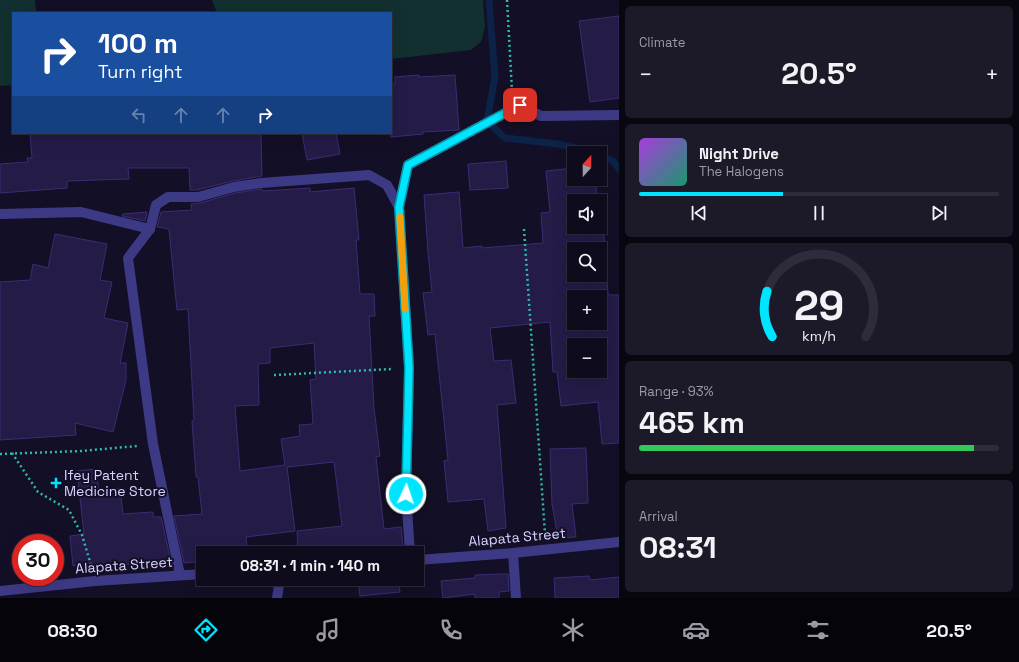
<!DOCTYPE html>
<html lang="en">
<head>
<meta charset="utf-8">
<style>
  :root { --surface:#0e0b1c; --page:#1c1929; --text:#f1f3f6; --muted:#9b9ba3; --line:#2e2b3b; --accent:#00e5ff }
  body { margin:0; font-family:"Space Grotesk",sans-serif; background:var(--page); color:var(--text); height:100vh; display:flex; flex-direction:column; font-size:15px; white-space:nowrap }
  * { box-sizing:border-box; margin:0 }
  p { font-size:13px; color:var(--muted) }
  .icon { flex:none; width:22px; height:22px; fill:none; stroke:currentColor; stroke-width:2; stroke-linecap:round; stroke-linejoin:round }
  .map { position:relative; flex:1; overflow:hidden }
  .sheet { display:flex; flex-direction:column; gap:6px; padding:6px; background:#08060f; width:400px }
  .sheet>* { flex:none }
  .top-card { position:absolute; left:12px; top:12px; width:380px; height:122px; border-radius:0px; box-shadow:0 4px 16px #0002,0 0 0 1px var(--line); background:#1a4fa0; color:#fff; overflow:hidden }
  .needle { width:26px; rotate:21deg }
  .controls { position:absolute; left:567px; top:146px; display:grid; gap:8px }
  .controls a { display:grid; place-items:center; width:40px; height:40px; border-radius:0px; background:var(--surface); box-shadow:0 4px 16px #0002,0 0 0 1px var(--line); font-size:20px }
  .speed { position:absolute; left:12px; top:534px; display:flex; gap:8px; font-size:20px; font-weight:700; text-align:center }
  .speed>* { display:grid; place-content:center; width:52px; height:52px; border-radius:50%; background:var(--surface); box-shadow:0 4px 16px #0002,0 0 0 1px var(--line); line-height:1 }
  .speed .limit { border:6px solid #d22; background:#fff; color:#111 }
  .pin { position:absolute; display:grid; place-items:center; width:34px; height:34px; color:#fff; margin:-17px; border-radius:8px; box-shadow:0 2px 6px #0006 }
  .me { position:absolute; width:44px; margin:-22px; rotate:3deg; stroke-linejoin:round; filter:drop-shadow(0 0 3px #0008) }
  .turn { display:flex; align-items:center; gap:14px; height:84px; padding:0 20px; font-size:18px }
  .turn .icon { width:52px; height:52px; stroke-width:2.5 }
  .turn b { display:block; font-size:28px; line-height:34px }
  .lanes { display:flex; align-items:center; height:38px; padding:0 20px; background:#0003; justify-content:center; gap:20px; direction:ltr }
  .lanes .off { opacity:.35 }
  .big { font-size:30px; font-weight:700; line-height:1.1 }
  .sheet .card { flex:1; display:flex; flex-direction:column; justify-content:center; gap:6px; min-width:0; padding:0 14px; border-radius:6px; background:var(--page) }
  .sheet .dial { align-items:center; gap:0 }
  .dial svg { height:104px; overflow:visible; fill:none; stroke:var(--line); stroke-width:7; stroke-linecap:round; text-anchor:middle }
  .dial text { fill:var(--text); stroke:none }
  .song { display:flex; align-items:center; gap:12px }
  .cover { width:48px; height:48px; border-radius:6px; background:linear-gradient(135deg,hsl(280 70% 55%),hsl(160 70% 35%)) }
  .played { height:4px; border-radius:2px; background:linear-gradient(90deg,var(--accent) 40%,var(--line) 40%) }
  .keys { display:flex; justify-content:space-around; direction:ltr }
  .heat { display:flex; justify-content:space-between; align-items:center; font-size:22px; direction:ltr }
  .charge { height:6px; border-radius:3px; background:linear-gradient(90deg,#34c759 93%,var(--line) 0) }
  .trip { position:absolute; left:196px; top:546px; width:228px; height:40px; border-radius:0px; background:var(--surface); box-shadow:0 4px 16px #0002,0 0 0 1px var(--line); font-weight:700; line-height:40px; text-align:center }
  .tab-bar { display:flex; height:64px; justify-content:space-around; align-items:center; background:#06040b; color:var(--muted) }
  .tab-bar .icon { width:28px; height:28px }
  .tab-bar .active { color:var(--accent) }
  .tab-bar b { font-size:18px; color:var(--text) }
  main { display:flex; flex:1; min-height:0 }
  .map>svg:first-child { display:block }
  .green { fill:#12302f }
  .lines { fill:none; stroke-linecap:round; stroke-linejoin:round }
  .stream { stroke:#0c2248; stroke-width:7 }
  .building { fill:#241b47; stroke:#3b2d73; fill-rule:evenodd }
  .path { stroke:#2fb8b0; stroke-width:2.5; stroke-dasharray:2 3; stroke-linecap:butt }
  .minor { stroke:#3d3a85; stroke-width:10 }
  .route-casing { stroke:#0095a6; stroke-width:10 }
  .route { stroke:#00e5ff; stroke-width:7 }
  .slow { stroke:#f59e0b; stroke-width:7 }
  .poi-dot { fill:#00e5ff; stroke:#130f26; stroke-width:1.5 }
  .labels { text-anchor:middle; stroke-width:4; stroke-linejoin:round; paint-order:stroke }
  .poi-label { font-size:14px; fill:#d9d4ff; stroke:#130f26; text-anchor:start }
  .street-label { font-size:14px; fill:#d9d4ff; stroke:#130f26 }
</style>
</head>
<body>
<main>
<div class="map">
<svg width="619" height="598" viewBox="0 0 619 598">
  <rect width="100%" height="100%" fill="#130f26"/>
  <g class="green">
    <path d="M0,0h35l1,13h-23v72l-13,1z"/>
    <path d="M212,0h271l2,27 -4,15 -10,8 -80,9v-46h-174z"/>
  </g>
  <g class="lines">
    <g class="stream">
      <path d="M489,0l6,77 -8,44 18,17 53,6 39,9"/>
      <path d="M600,155l13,6 6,8"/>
    </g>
  </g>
  <g class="building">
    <path d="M619,16v82l-29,4 -11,-81z"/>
    <path d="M419,75v2l36,-2 4,55 -36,2v2l-32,3v-53h4v-7z"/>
    <path d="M30,133h231l1,43 -29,5 -36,9h-7l-1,-22h-61l1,11 -62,2v7l-67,5v-29l28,-2 -1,-4h5z"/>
    <path d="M302,133h34l4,21 -33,6z"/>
    <path d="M506,161l2,27 -38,2 -2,-26z"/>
    <path d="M574,168v11h21l3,22h-24v26h26v-19h2l6,86 1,1h10v148l-17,1 -4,-42 -37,4 -4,-34h-4l-3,-50 -60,6 4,33 17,-1 5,43 -19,2 9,123 -18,3 -4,-32 -36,3 -4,-41 4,-1 -13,-126 -7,1 -5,-42 9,-1 -4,-40 -4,-57 35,-3 4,56 19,-2v2l61,-5 -2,-30 9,-1 -4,-41zM574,249h26v26h-26zM574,297h26v26h-26zM574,345h26v26h-26z"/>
    <path d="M310,188v4l44,-4 5,52h-3l4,54h14l1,22h-6l5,92 6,48 -4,1 8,72 17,-2 2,20 -8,1v5h-39l-1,-6 -14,1v-2l-43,4 -1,-19 45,-5 -8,-64 -47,5 8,64 -49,6 1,11 -44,5v8l-19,2 -10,-47 28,-2 -4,-37h-2l-4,-56 2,-1 -6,-111 -11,1 -8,-81 -12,-2 4,-15 31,-2 -1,-6 9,-1 35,-10 27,-4 1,2zM314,343l2,36 -6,1 3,44 -14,1 1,11 -19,3 4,26 -45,6 -5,-65 24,-1 -1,-41 12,-1v-15z"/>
    <path d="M147,212l-2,9 -23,-5 1,-2z"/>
    <path d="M55,234l52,10 -7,36 12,2 -8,36 24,5 -8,40h6v17l-13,52 -38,-9 1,12 -76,5v-158l30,-2 3,-16 15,4z"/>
    <path d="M586,448l2,55 -16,1 4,33 -18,1 -6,-34 -2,-55z"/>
    <path d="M96,469l3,22 21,-3 3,26 30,-2v5h8l11,49 -39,3 -1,-5 -44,4 -1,-4 -14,2 -3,-30 14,-2 -7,-63z"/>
    <path d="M498,574h10l1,17 -10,1v6h-24v-4l-32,4 -2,-17 34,-3v-3z"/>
    <path d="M589,576l1,4 29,-3v21h-64l-1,-20z"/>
    <path d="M358,579h40l2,13 -40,4z"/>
  </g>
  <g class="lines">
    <g class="path">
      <path d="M507,0l5,91"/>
      <path d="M524,229l21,305"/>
      <path d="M274,375l118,-6"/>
      <path d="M12,453l26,39 31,18 13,25 9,30"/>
      <path d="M0,454l81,-3 56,-5"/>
    </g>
    <g class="minor">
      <path d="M0,214l81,-2 69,17"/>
      <path d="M410,553l-4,-59 3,-126 -10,-161 9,-42 112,-60 21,11 78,-1"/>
      <path d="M513,553l3,45"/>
      <path d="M417,560l96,-7 106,-11"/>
      <path d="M180,575l-27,-131 -25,-186 22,-29 6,-24 12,-8h30l36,-10 27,-4 108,-8 18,10 12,22"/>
      <path d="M0,591l95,-10 108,-7"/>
      <path d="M277,598l3,-19"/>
    </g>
  </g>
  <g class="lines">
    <g class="route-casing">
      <path id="route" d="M406,494l3,-126 -10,-161 9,-42 112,-60"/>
    </g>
    <use href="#route" class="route"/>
    <path class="slow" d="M400,217l5,92"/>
  </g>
  <path class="poi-dot" d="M54 477h4v4h4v4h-4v4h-4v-4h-4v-4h4z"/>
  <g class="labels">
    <g class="poi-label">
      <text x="64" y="480">Ifey Patent<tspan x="64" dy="16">Medicine Store</tspan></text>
    </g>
    <g class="street-label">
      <text transform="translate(517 537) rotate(-5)" y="5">Alapata Street</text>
      <text transform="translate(124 565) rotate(-4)" y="5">Alapata Street</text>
    </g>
  </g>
</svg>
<div class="controls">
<a><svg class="needle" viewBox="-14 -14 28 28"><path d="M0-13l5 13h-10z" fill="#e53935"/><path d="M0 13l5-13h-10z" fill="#9b9ba3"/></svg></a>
<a><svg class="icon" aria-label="sound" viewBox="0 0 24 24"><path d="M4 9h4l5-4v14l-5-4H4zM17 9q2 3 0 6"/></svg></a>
<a><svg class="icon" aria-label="search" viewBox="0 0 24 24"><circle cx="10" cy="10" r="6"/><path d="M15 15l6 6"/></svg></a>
<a>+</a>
<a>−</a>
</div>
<div class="speed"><div class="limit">30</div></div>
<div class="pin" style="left:520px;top:105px;background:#d93025"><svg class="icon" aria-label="arrive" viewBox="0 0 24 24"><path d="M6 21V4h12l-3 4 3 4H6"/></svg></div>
<svg class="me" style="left:406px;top:494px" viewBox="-20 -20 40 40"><circle r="17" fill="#00e5ff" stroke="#fff" stroke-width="3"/><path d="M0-11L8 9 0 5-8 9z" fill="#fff"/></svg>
<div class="trip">08:31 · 1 min · 140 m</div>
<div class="top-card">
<div class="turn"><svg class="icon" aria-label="right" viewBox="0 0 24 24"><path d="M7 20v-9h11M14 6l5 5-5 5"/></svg><div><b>100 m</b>Turn right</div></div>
<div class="lanes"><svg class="icon off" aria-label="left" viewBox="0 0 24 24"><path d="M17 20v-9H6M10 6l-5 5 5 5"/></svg><svg class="icon off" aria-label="ahead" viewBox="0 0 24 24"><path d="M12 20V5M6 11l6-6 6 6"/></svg><svg class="icon off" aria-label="ahead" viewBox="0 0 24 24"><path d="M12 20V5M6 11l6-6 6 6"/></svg><svg class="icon" aria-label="right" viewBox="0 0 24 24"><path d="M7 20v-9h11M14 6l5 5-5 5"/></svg></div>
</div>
</div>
<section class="sheet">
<div class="card"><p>Climate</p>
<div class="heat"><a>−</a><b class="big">20.5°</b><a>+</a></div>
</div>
<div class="card">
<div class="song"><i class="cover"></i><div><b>Night Drive</b><p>The Halogens</p></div></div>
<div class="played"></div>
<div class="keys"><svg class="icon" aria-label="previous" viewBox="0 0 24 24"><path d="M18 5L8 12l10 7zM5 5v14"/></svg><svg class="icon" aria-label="pause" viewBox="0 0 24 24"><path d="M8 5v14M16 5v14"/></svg><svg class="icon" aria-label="next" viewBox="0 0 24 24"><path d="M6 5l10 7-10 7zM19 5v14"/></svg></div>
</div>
<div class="card dial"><svg viewBox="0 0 100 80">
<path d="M14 69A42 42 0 1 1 86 69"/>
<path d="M14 69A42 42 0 0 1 10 34" stroke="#00e5ff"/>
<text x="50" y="56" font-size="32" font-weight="700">29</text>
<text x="50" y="72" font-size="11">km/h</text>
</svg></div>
<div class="card"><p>Range · 93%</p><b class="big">465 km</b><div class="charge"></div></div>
<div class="card"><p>Arrival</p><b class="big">08:31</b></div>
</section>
</main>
<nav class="tab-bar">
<b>08:30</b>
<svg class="icon active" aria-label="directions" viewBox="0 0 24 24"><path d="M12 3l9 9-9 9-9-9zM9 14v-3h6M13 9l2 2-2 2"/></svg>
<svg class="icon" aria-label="music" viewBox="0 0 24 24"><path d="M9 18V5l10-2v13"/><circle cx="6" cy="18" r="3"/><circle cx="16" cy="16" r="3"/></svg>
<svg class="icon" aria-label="phone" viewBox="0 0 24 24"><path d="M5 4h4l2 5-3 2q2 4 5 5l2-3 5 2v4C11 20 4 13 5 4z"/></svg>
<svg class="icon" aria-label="climate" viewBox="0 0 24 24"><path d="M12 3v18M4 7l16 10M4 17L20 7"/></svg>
<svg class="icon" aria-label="car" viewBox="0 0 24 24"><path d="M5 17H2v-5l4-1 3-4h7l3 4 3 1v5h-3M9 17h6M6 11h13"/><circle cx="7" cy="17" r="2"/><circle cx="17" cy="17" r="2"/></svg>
<svg class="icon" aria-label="filters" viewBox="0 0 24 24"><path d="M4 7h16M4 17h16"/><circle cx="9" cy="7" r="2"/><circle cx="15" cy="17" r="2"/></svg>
<b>20.5°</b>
</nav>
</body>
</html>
